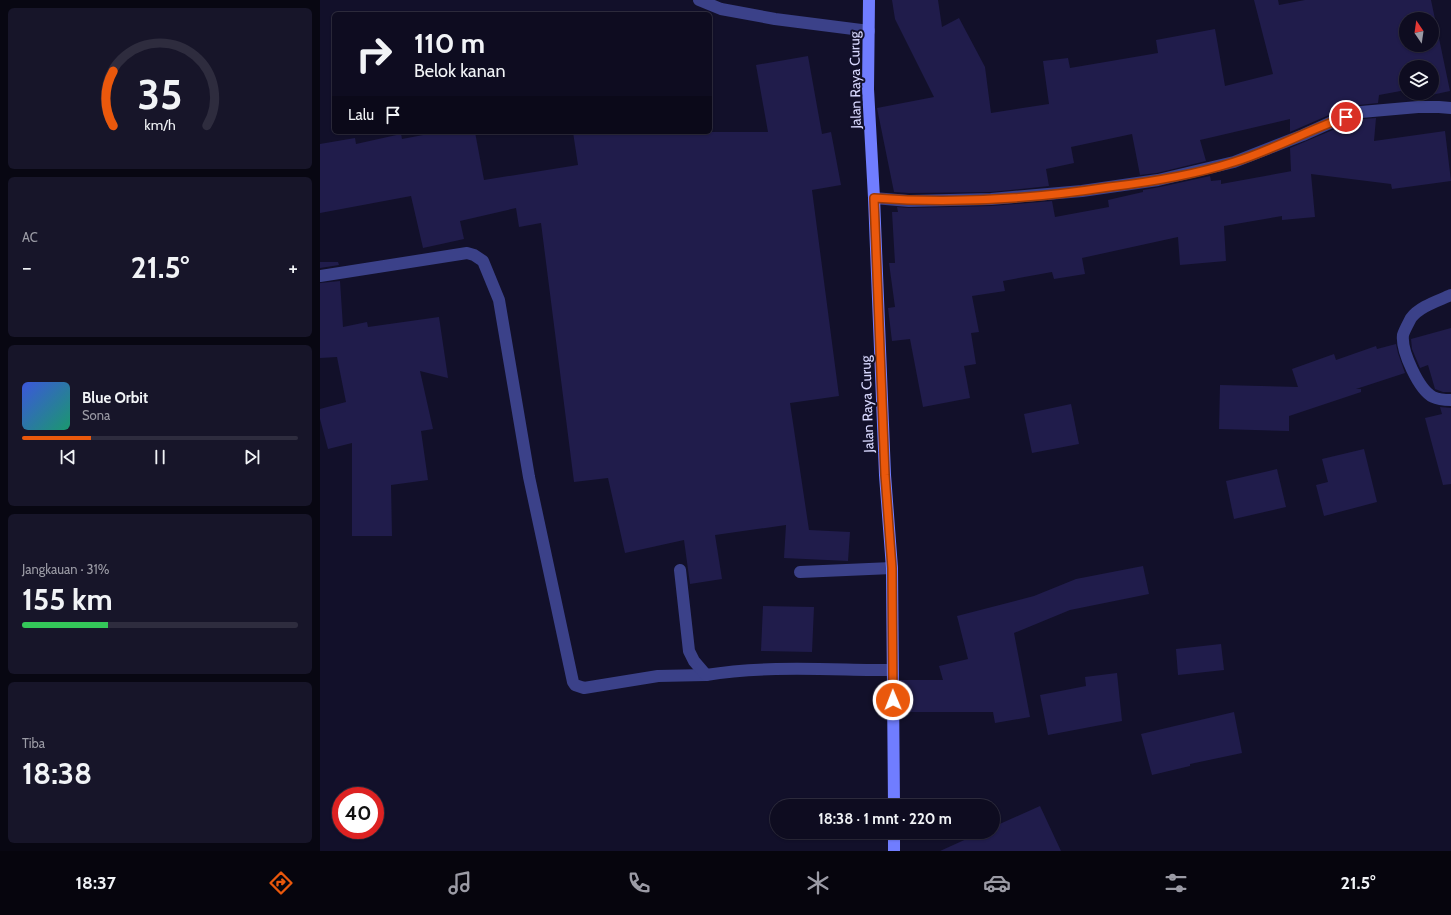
<!DOCTYPE html>
<html lang="id">
<head>
<meta charset="utf-8">
<style>
  :root { --surface:#0e0c20; --page:#171529; --text:#f1f3f6; --muted:#9b9ba5; --line:#2e2c3e; --accent:#ea580c }
  body { margin:0; font-family:Cabin,sans-serif; background:var(--page); color:var(--text); height:100vh; display:flex; flex-direction:column; font-size:15px; white-space:nowrap }
  * { box-sizing:border-box; margin:0 }
  p { font-size:13px; color:var(--muted) }
  .icon { flex:none; width:22px; height:22px; fill:none; stroke:currentColor; stroke-width:2; stroke-linecap:round; stroke-linejoin:round }
  .map { position:relative; flex:1; overflow:hidden }
  .side { display:flex; flex-direction:column; gap:8px; padding:8px; background:#080712; width:320px }
  .side>* { flex:none }
  .hud { position:absolute; left:12px; top:12px; width:380px; height:122px; border-radius:6px; box-shadow:0 1px 3px #0004,0 0 0 1px var(--line); background:#0e0c20; color:var(--text); overflow:hidden }
  .needle { width:26px; rotate:347deg }
  .fabs { position:absolute; left:1079px; top:12px; display:grid; gap:8px }
  .fabs a { display:grid; place-items:center; width:40px; height:40px; border-radius:50%; background:var(--surface); box-shadow:0 1px 3px #0004,0 0 0 1px var(--line); font-size:20px }
  .speed { position:absolute; left:12px; top:787px; display:flex; gap:8px; font-size:20px; font-weight:700; text-align:center }
  .speed>* { display:grid; place-content:center; width:52px; height:52px; border-radius:50%; background:var(--surface); box-shadow:0 1px 3px #0004,0 0 0 1px var(--line); line-height:1 }
  .speed .limit { border:6px solid #d22; background:#fff; color:#111 }
  .pin { position:absolute; display:grid; place-items:center; width:34px; height:34px; color:#fff; margin:-17px; border:2px solid #fff; border-radius:50%; box-shadow:0 1px 4px #0007 }
  .me { position:absolute; width:44px; margin:-22px; rotate:359deg; stroke-linejoin:round; filter:drop-shadow(0 0 3px #0008) }
  .turn { display:flex; align-items:center; gap:14px; height:84px; padding:0 16px; font-size:18px }
  .turn .icon { width:52px; height:52px; stroke-width:2.5 }
  .turn b { display:block; font-size:28px; line-height:34px }
  .then { display:flex; align-items:center; height:38px; padding:0 16px; background:#0003; gap:8px; font-size:15px }
  .big { font-size:30px; font-weight:700; line-height:1.1 }
  .side .widget { flex:1; display:flex; flex-direction:column; justify-content:center; gap:6px; min-width:0; padding:0 14px; border-radius:6px; background:var(--page) }
  .side .dial { align-items:center; gap:0 }
  .dial svg { height:104px; overflow:visible; fill:none; stroke:var(--line); stroke-width:7; stroke-linecap:round; text-anchor:middle }
  .dial text { fill:var(--text); stroke:none }
  .song { display:flex; align-items:center; gap:12px }
  .cover { width:48px; height:48px; border-radius:6px; background:linear-gradient(135deg,hsl(230 70% 55%),hsl(160 70% 35%)) }
  .played { height:4px; border-radius:2px; background:linear-gradient(90deg,var(--accent) 25%,var(--line) 25%) }
  .keys { display:flex; justify-content:space-around; direction:ltr }
  .heat { display:flex; justify-content:space-between; align-items:center; font-size:22px; direction:ltr }
  .charge { height:6px; border-radius:3px; background:linear-gradient(90deg,#34c759 31%,var(--line) 0) }
  .trip { position:absolute; left:450px; top:799px; width:230px; height:40px; border-radius:20px; background:var(--surface); box-shadow:0 1px 3px #0004,0 0 0 1px var(--line); font-weight:700; line-height:40px; text-align:center }
  .tab-bar { display:flex; height:64px; justify-content:space-around; align-items:center; background:#06050d; color:var(--muted) }
  .tab-bar .icon { width:28px; height:28px }
  .tab-bar .current { color:var(--accent) }
  .tab-bar b { font-size:18px; color:var(--text) }
  main { display:flex; flex:1; min-height:0 }
  .map>svg:first-child { display:block }
  .building { fill:#201c4b; fill-rule:evenodd }
  .lines { fill:none; stroke-linecap:round; stroke-linejoin:round }
  .lane { stroke:#3b4189; stroke-width:12 }
  .street { stroke:#3b4189; stroke-width:12 }
  .secondary { stroke:#707dff; stroke-width:12 }
  .route-casing { stroke:#983908; stroke-width:10 }
  .route { stroke:#ea580c; stroke-width:7 }
  .labels { text-anchor:middle; stroke-width:4; stroke-linejoin:round; paint-order:stroke }
  .street-label { font-size:14px; fill:#d9d9ff; stroke:#12102a }
</style>
</head>
<body>
<main>
<section class="side">
<div class="widget dial"><svg viewBox="0 0 100 80">
<path d="M14 69A42 42 0 1 1 86 69"/>
<path d="M14 69A42 42 0 0 1 14 27" stroke="#ea580c"/>
<text x="50" y="56" font-size="32" font-weight="700">35</text>
<text x="50" y="72" font-size="11">km/h</text>
</svg></div>
<div class="widget"><p>AC</p>
<div class="heat"><a>−</a><b class="big">21.5°</b><a>+</a></div>
</div>
<div class="widget">
<div class="song"><i class="cover"></i><div><b>Blue Orbit</b><p>Sona</p></div></div>
<div class="played"></div>
<div class="keys"><svg class="icon" aria-label="previous" viewBox="0 0 24 24"><path d="M18 5L8 12l10 7zM5 5v14"/></svg><svg class="icon" aria-label="pause" viewBox="0 0 24 24"><path d="M8 5v14M16 5v14"/></svg><svg class="icon" aria-label="next" viewBox="0 0 24 24"><path d="M6 5l10 7-10 7zM19 5v14"/></svg></div>
</div>
<div class="widget"><p>Jangkauan · 31%</p><b class="big">155 km</b><div class="charge"></div></div>
<div class="widget"><p>Tiba</p><b class="big">18:38</b></div>
</section>
<div class="map">
<svg width="1131" height="851" viewBox="0 0 1131 851">
  <rect width="100%" height="100%" fill="#12102a"/>
  <g class="building">
    <path d="M572,0h46l4,27 17,-9 26,49 6,46 58,-9 -6,-43 25,-3 2,10 88,-15 -2,-13 59,-11 10,57 48,-12 -19,-74h24l1,5 26,-5h126l19,91 -28,6 -1,-4h11v-26h-26v23l-27,5 -1,8 -19,2 -30,10 -39,17v-13l-90,21 6,21 -49,12 -17,2 -8,-41 -61,13 3,16 -28,6 3,17 -58,6 -82,1 -15,-1 -17,-84 57,-11 -39,-78zM1086,19h26v26h-26z"/>
    <path d="M488,56l14,78 9,-2 10,53 -29,5 27,206 -49,7 19,127 41,2 -2,29 -64,-3 2,-33 -71,10 7,44 -32,5 -6,-44 -59,13 -17,-75 -34,4 -33,-259 -22,4 -3,-19 -56,13 4,18 -41,9 -12,-52 -91,17v-69l35,-6 1,6 45,-10 1,5 37,-7h36l9,48 94,-15 -5,-33h195l-12,-67z"/>
    <path d="M1056,118l-2,23 71,-10 6,50 -59,8 -1,-5 -80,-10 4,43 -33,3v-4l-58,10 2,35 -46,4 -2,-28 -96,21 3,16 -31,5 -2,-7 -49,9 2,10 -33,5 7,36 -8,1 5,31 -12,2 6,32 -47,9 -13,-68 -18,2 -4,-33 7,-1 -6,-44h6l-3,-51h6l-1,-5 12,1 82,-2 61,-5 3,16 54,-10 -1,-7 35,-8v-2l17,-3 50,-11 1,5 10,-1v4l71,-13h-1l-1,-23 45,-19 28,-10z"/>
    <path d="M0,262h18l1,3 -19,3z"/>
    <path d="M20,281l3,46 24,-5 1,5 71,-10 9,61 -28,-7 13,58 -12,2 7,49 -37,5 1,51h-40v-93l-24,6 -8,-30v-10l26,-7 -9,-45 -17,1v-75z"/>
    <path d="M1131,328v64h-8l-8,-3 -7,-24 -8,3 -8,-19 -1,-10z"/>
    <path d="M1076,344l2,9 7,20 -49,16h5v3l-72,24v15l-70,-2 1,-44 78,2 -6,-18 42,-15 2,6 40,-14 1,3z"/>
    <path d="M751,404l8,40 -47,9 -8,-39z"/>
    <path d="M1120,407l11,1v76l-8,1 -18,-67 17,-4z"/>
    <path d="M1044,449l13,53 -53,14 -8,-31 12,-3 -6,-23z"/>
    <path d="M957,469l9,38 -52,12 -8,-38z"/>
    <path d="M823,566l6,28 -79,16 -56,23 16,84 -35,6 -2,-11h-92l-1,-32h43l-4,-14 29,-7 -11,-43 77,-20 42,-17z"/>
    <path d="M443,606l51,1 -2,45 -51,-1z"/>
    <path d="M901,644l3,26 -46,5 -2,-26z"/>
    <path d="M797,673l5,48 -74,14 -8,-40 46,-9 -1,-9z"/>
    <path d="M914,712l8,41 -52,11v2l-38,9 -11,-41z"/>
    <path d="M720,806l21,45h-121l42,-19h11v-5z"/>
  </g>
  <g class="lines">
    <path class="lane" d="M379,0l22,9 54,10 94,12"/>
    <g class="street">
      <path d="M554,198l35,3 82,-2 91,-8 76,-11 76,-18 69,-27 29,-13 29,-10 57,-5h21l12,1"/>
      <path d="M0,276l147,-23 7,2 9,6 16,39 30,177 44,205 2,3 9,3 74,-12 48,-1"/>
      <path d="M1131,295c-13,6 -31,11 -40,23 -2,4 -7,13 -8,17 -2,16 16,55 30,62 6,3 12,3 18,3"/>
      <path d="M360,570l9,81 5,10 12,14c61,-10 125,-5 186,-5"/>
      <path d="M480,572l92,-4"/>
    </g>
    <g class="secondary">
      <path d="M549,0l-1,89 6,109 11,277 7,93 2,238"/>
      <path d="M574,832v19"/>
    </g>
  </g>
  <g class="lines">
    <g class="route-casing">
      <path id="route" d="M573,700l-1,-132 -7,-93 -11,-277c78,6 158,1 235,-11 42,-5 85,-12 125,-25 39,-12 74,-32 112,-45"/>
    </g>
    <use href="#route" class="route"/>
  </g>
  <g class="labels">
    <g class="street-label">
      <text transform="translate(535 80) rotate(-91)" y="5">Jalan Raya Curug</text>
      <text transform="translate(547 404) rotate(-92)" y="5">Jalan Raya Curug</text>
    </g>
  </g>
</svg>
<div class="fabs">
<a><svg class="needle" viewBox="-14 -14 28 28"><path d="M0-13l5 13h-10z" fill="#e53935"/><path d="M0 13l5-13h-10z" fill="#9b9ba5"/></svg></a>
<a><svg class="icon" aria-label="layers" viewBox="0 0 24 24"><path d="M12 4l9 5-9 5-9-5zM3 14l9 5 9-5"/></svg></a>
</div>
<div class="speed"><div class="limit">40</div></div>
<div class="pin" style="left:1026px;top:117px;background:#d93025"><svg class="icon" aria-label="arrive" viewBox="0 0 24 24"><path d="M6 21V4h12l-3 4 3 4H6"/></svg></div>
<svg class="me" style="left:573px;top:700px" viewBox="-20 -20 40 40"><circle r="17" fill="#ea580c" stroke="#fff" stroke-width="3"/><path d="M0-11L8 9 0 5-8 9z" fill="#fff"/></svg>
<div class="trip">18:38 · 1 mnt · 220 m</div>
<div class="hud">
<div class="turn"><svg class="icon" aria-label="right" viewBox="0 0 24 24"><path d="M7 20v-9h11M14 6l5 5-5 5"/></svg><div><b>110 m</b>Belok kanan</div></div>
<div class="then">Lalu<svg class="icon" aria-label="arrive" viewBox="0 0 24 24"><path d="M6 21V4h12l-3 4 3 4H6"/></svg></div>
</div>
</div>
</main>
<nav class="tab-bar">
<b>18:37</b>
<svg class="icon current" aria-label="directions" viewBox="0 0 24 24"><path d="M12 3l9 9-9 9-9-9zM9 14v-3h6M13 9l2 2-2 2"/></svg>
<svg class="icon" aria-label="music" viewBox="0 0 24 24"><path d="M9 18V5l10-2v13"/><circle cx="6" cy="18" r="3"/><circle cx="16" cy="16" r="3"/></svg>
<svg class="icon" aria-label="phone" viewBox="0 0 24 24"><path d="M5 4h4l2 5-3 2q2 4 5 5l2-3 5 2v4C11 20 4 13 5 4z"/></svg>
<svg class="icon" aria-label="climate" viewBox="0 0 24 24"><path d="M12 3v18M4 7l16 10M4 17L20 7"/></svg>
<svg class="icon" aria-label="car" viewBox="0 0 24 24"><path d="M5 17H2v-5l4-1 3-4h7l3 4 3 1v5h-3M9 17h6M6 11h13"/><circle cx="7" cy="17" r="2"/><circle cx="17" cy="17" r="2"/></svg>
<svg class="icon" aria-label="filters" viewBox="0 0 24 24"><path d="M4 7h16M4 17h16"/><circle cx="9" cy="7" r="2"/><circle cx="15" cy="17" r="2"/></svg>
<b>21.5°</b>
</nav>
</body>
</html>
